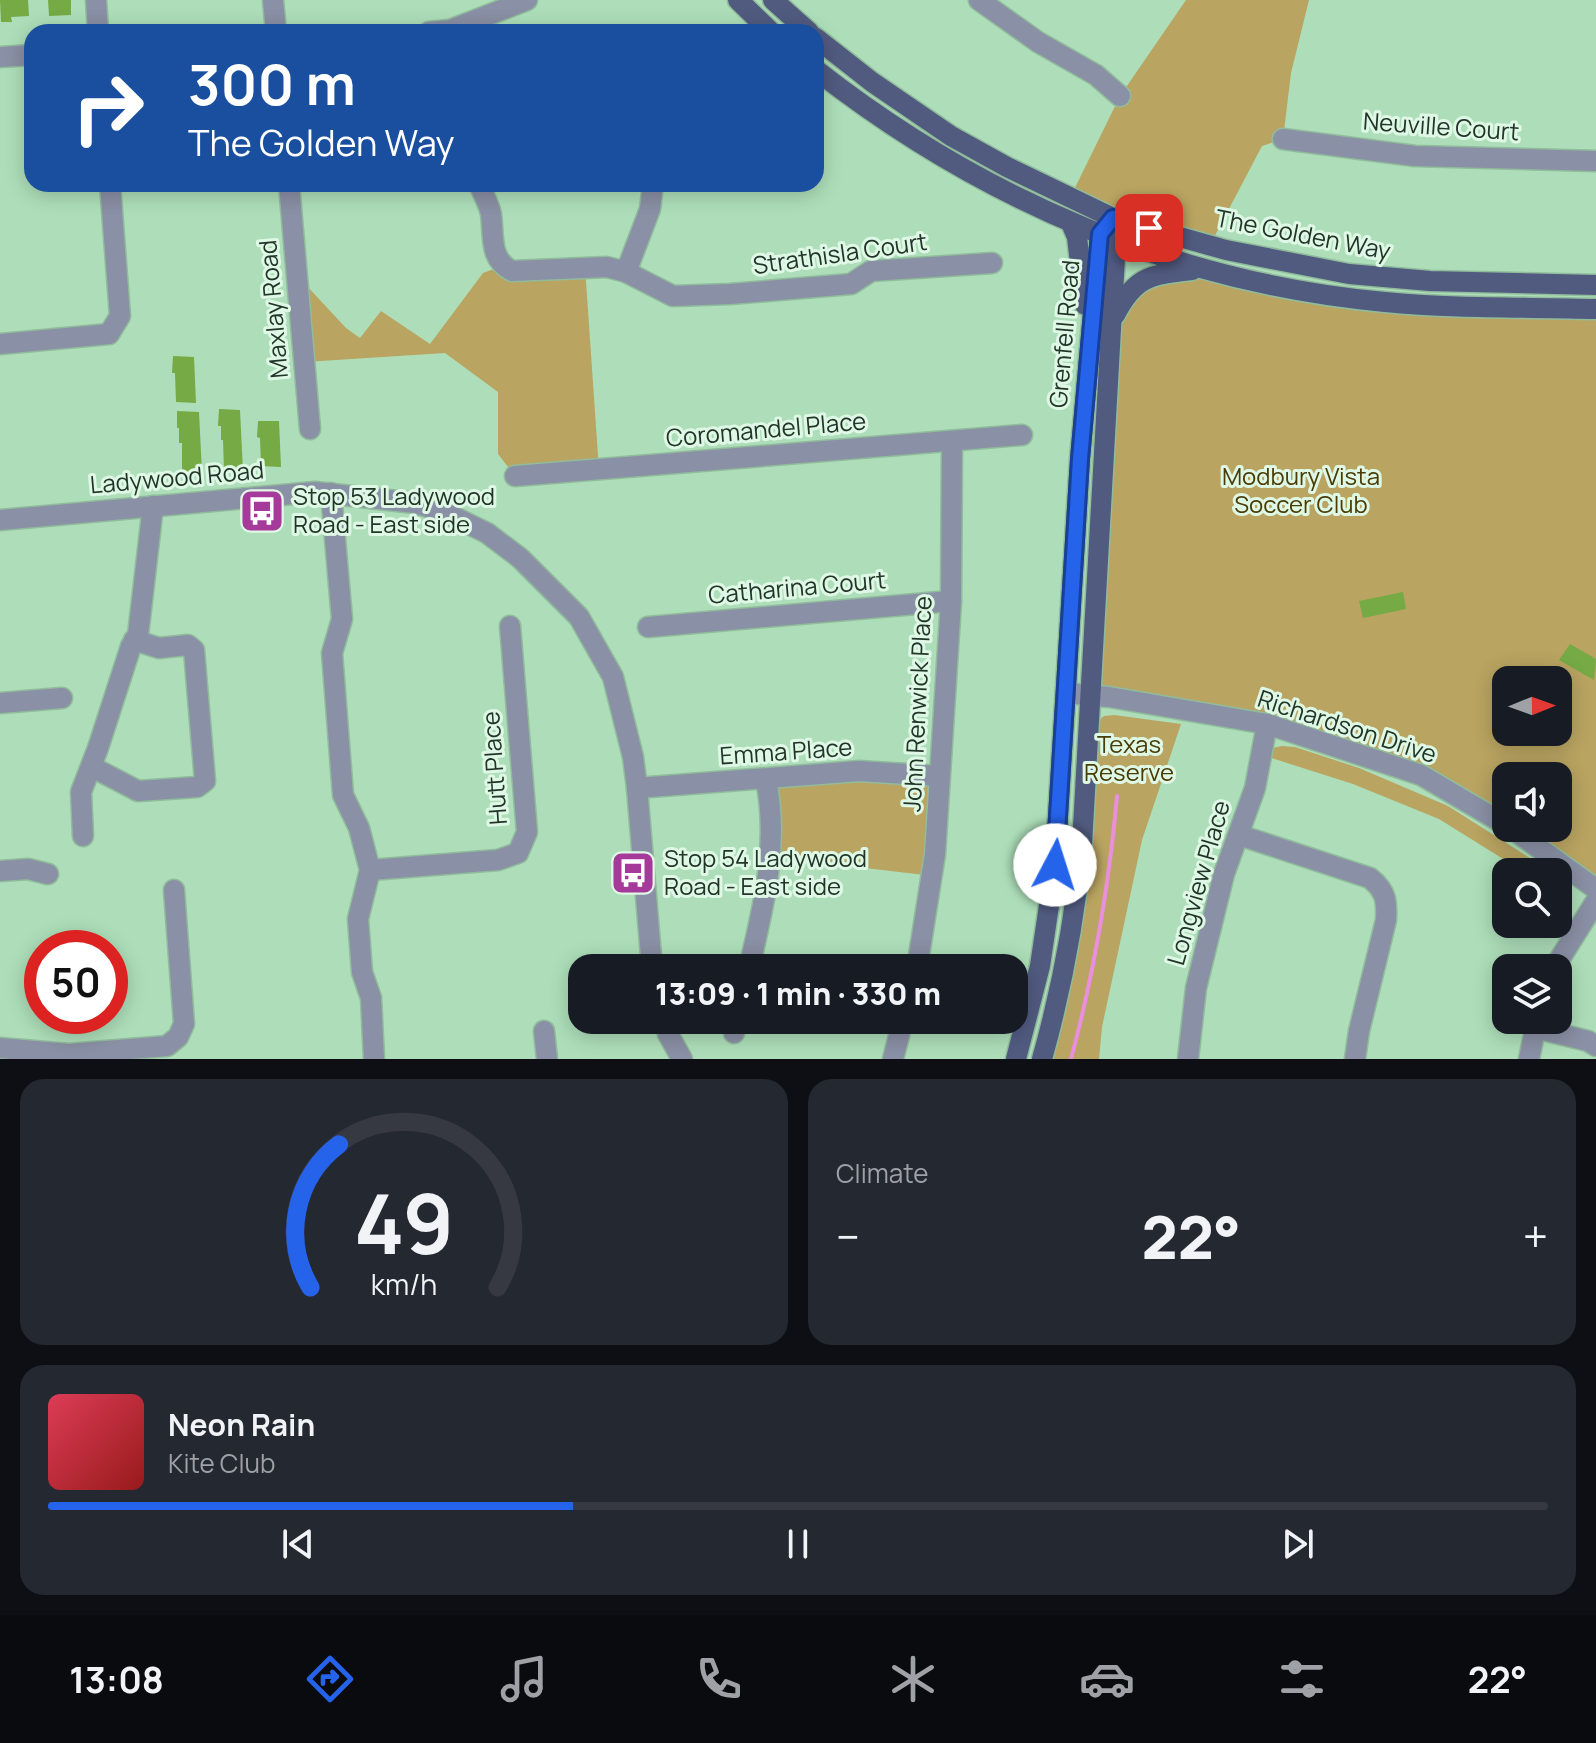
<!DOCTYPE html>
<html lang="en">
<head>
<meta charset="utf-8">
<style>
  :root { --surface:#171b24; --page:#242831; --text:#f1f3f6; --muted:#9ea1a6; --line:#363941; --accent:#2563eb }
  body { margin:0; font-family:Manrope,sans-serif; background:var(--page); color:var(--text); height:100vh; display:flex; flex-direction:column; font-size:30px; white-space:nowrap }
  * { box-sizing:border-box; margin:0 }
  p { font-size:26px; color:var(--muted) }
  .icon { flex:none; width:44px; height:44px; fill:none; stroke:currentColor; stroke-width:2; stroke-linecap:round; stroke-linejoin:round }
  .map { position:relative; height:1059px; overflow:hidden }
  .panel { display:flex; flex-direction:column; gap:20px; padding:20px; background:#0d0f14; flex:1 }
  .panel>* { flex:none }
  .banner { position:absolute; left:24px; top:24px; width:800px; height:168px; border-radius:24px; box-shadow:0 4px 20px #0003; background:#1a4fa0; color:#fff; overflow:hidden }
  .needle { width:52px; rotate:89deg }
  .fabs { position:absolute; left:1492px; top:666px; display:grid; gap:16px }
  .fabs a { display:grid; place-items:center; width:80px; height:80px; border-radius:16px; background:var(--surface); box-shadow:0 4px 20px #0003; font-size:40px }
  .speed { position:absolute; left:24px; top:930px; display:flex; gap:16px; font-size:40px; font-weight:700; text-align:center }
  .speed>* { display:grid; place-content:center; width:104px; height:104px; border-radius:50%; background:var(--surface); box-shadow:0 4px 20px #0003; line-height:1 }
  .speed .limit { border:12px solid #d22; background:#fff; color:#111 }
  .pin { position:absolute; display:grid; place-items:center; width:68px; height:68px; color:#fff; margin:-34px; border-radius:16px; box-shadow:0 4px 12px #0006 }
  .me { position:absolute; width:88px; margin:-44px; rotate:5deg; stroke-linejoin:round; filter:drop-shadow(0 0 6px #0008) }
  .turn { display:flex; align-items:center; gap:28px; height:168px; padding:0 32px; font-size:36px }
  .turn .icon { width:104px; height:104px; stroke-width:2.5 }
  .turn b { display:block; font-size:56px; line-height:68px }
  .big { font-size:60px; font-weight:800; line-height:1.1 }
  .panel .tile { flex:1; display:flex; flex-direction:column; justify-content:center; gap:12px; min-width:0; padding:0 28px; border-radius:24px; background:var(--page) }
  .panel .dial { align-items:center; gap:0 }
  .dial svg { height:208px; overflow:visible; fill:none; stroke:var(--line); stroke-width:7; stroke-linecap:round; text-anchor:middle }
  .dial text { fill:var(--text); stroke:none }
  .song { display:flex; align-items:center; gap:24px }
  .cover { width:96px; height:96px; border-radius:12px; background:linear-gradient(135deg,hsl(350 70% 55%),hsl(0 70% 35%)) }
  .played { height:8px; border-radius:4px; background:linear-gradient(90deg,var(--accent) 35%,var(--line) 35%) }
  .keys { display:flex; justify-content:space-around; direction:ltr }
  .heat { display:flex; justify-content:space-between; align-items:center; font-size:44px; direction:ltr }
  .panel .tiles { flex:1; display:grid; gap:20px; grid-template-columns:1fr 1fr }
  .tile:last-child { grid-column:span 2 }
  .trip { position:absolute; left:568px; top:954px; width:460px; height:80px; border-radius:24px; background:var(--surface); box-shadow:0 4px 20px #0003; font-weight:800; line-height:80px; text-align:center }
  .tab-bar { display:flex; height:128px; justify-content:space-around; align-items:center; background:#090b0e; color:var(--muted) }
  .tab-bar .icon { width:56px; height:56px }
  .tab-bar .active { color:var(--accent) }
  .tab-bar b { font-size:36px; color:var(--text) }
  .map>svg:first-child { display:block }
  .green { fill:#b9a461; fill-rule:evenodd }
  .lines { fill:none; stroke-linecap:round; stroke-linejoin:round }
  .stream { stroke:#e98fdc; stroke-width:4 }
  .building { fill:#75aa45 }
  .minor-casing { stroke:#91bc9c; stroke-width:23 }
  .major-casing { stroke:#91bc9c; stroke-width:23 }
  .minor { stroke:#8a90a5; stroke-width:20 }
  .major { stroke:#515b80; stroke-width:20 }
  .route-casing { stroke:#184099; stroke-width:20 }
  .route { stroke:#2563eb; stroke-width:14 }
  .labels { text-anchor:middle; stroke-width:6; stroke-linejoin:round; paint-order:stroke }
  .street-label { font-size:24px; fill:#223628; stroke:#dff8e5 }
  .park-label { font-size:24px; fill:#4a3c06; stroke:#dff8e5 }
  .poi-label { font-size:24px; fill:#223628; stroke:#dff8e5; text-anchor:start }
</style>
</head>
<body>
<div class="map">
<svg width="1596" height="1059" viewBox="0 0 1596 1059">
  <rect width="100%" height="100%" fill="#addeb9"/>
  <g class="green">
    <path d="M1186,0h123l-18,73 -8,66 -21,7 -52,99 -140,-47 50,-102z"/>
    <path d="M502,266l83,1 14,203 -84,6 -17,-22v-62l-53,-39 -140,9v-78l41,44 14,10 21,-27 49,33 53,-71z"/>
    <path d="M1210,271l81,18 305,22v570l-85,-53h47v-52h-52v49l-85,-50 -154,-51 -176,-29 20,-372 20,-36zM1506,680h52v52h-52z"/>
    <path d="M1114,715l67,9 -39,116 -40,187 -3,32h-51l49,-337 7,-6z"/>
    <path d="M1282,746l13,1 64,21 89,38 104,66h-28l-85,-53 -86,-35 -88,-28 8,-8z"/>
    <path d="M939,776l-6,100 -161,-19 -6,-77z"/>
  </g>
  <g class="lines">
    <path class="stream" d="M1071,1059c23,-86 38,-174 46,-263"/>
  </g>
  <g class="building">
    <path d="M0,0h28l1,16 -18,1 1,5h-11z"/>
    <path d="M48,0h23v15l-22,1z"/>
    <path d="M173,356l21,1 2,46 -20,-1 -1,-29h-3z"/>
    <path d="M219,409l21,1 3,61 -19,-1 -1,-30h-2v-14h-3z"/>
    <path d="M177,411l22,1 3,61 -20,-1v-29h-3v-15h-2z"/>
    <path d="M258,421h21l2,46 -20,-1 -1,-28 -3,-1z"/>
    <path d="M1403,592l3,17 -43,9 -4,-17z"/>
    <path d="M1570,644l26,15 -2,21 -35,-20z"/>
  </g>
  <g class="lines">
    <g class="minor-casing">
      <g id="minor">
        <path d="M96,0l2,32"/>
        <path d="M273,0l3,32"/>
        <path d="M979,0l59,42 58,33 24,21"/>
        <path d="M429,32l21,-2 77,-30"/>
        <path d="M0,57l32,-2"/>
        <path d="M1283,139l132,17 181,5"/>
        <path d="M289,184l21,245"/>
        <path d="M479,184c4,10 10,20 12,30 3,23 -2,45 21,57l95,-4 19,5 47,24 57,-2 121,-10 20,-13 121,-8"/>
        <path d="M626,272l24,-63 3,-25"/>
        <path d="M0,344l109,-10 11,-18 -10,-132"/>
        <path d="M515,476l507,-41"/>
        <path d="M331,493l11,126 -10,34 11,142 16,33 11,42 -12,49 4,53 9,26 3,61"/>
        <path d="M0,520l315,-28 100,11 29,9 43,21 33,25 59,59 34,60 20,80 4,31 15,180"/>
        <path d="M648,627l303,-26"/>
        <path d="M1066,693l43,4 158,27 154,51 85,50"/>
        <path d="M0,703l62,-5"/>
        <path d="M92,767l46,24 59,-4 8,-6 -11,-131 -6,-5 -29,3 -25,-8"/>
        <path d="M637,788l222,-17 80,5"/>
        <path d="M1511,828l85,61"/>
        <path d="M1239,835l131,43c16,13 17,23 16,42l-27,111 -4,28"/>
        <path d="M83,836l-2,-44 17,-44 33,-102 7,-11 15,-129"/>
        <path d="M370,870l128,-10 20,-7 9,-21 -17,-206"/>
        <path d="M0,871l28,-2 20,5"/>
        <path d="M749,968c15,-63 30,-124 17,-188"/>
        <path d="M917,968l18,-114 16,-253 1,-160"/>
        <path d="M1554,968l42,-67"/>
        <path d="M665,1020l3,14 14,25"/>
        <path d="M1535,1028l53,13 8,5"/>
        <path d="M544,1031l3,28"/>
        <path d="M734,1033l3,-13"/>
        <path d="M0,1048l69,6 98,-8 11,-9 6,-13 -10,-134"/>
        <path d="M893,1059l10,-39"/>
        <path d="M1188,1059l8,-71 28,-114 31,-86 12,-64"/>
        <path d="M1529,1059l8,-39"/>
      </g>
    </g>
    <g class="major-casing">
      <g id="major">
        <path d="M738,0l33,32"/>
        <path d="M773,0l36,32"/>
        <path d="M816,38l56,44 79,54 56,31 106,51 113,32 123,24 81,7 166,4"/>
        <path d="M816,70c165,129 359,213 569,232 70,7 141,5 211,7"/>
        <path d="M1071,223l6,14 8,68"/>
        <path d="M1115,315c20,-39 35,-40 77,-45"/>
        <path d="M1016,1059l24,-93 15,-101 25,-406 20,-225 13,-16"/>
        <path d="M1042,1059c20,-71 33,-141 40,-214l34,-605 -3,-22"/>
      </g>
    </g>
    <use href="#minor" class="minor"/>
    <use href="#major" class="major"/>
  </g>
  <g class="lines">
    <g class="route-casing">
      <path id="route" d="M1055,865l25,-406 20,-225 13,-16 36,10"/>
    </g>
    <use href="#route" class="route"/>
  </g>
  <defs>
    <g id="bus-square" transform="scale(2.3)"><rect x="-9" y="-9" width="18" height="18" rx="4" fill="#a63a9a" stroke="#dff8e5"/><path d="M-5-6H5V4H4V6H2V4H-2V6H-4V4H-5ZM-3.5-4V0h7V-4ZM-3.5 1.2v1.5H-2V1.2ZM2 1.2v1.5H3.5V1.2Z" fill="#fff"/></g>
  </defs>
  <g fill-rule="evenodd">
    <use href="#bus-square" x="262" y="511"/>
    <use href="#bus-square" x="633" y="873"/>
  </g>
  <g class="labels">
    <g class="street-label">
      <text transform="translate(1441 127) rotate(4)" y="8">Neuville Court</text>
      <text transform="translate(1303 235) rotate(11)" y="8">The Golden Way</text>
      <text transform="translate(840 254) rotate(-8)" y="8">Strathisla Court</text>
      <text transform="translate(274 309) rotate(-95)" y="8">Maxlay Road</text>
      <text transform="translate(1065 334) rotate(-85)" y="8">Grenfell Road</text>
      <text transform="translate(766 430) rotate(-5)" y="8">Coromandel Place</text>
      <text transform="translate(177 478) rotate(-5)" y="8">Ladywood Road</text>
      <text transform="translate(797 588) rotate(-5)" y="8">Catharina Court</text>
      <text transform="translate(918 704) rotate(-87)" y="8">John Renwick Place</text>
      <text transform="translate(1347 727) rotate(18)" y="8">Richardson Drive</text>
      <text transform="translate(786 752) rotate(-4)" y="8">Emma Place</text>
      <text transform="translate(495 768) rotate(-94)" y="8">Hutt Place</text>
      <text transform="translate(1199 883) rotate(-74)" y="8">Longview Place</text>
    </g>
    <g class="park-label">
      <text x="1301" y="485">Modbury Vista<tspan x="1301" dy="28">Soccer Club</tspan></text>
      <text x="1129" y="753">Texas<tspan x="1129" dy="28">Reserve</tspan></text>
    </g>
    <g class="poi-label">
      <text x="293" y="505">Stop 53 Ladywood<tspan x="293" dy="28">Road - East side</tspan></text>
      <text x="664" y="867">Stop 54 Ladywood<tspan x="664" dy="28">Road - East side</tspan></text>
    </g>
  </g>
</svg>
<div class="fabs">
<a><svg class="needle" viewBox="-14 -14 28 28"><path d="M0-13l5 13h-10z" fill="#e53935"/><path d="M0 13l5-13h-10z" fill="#9ea1a6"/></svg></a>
<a><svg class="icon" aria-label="sound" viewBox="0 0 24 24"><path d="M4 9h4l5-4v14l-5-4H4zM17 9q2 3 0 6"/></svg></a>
<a><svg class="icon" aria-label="search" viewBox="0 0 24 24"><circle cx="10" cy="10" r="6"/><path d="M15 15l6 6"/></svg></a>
<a><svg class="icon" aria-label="layers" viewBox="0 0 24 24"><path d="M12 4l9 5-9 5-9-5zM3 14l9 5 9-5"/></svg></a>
</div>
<div class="speed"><div class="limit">50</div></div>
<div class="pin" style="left:1149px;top:228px;background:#d93025"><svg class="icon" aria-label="arrive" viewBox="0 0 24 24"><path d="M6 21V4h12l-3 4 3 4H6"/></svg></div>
<svg class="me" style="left:1055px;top:865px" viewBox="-20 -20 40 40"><circle r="19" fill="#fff"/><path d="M0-13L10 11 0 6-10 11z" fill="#2563eb"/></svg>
<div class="trip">13:09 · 1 min · 330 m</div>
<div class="banner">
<div class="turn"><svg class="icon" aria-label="right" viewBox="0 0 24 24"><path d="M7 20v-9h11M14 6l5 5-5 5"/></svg><div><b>300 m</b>The Golden Way</div></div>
</div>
</div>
<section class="panel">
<div class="tiles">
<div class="tile dial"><svg viewBox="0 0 100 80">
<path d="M14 69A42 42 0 1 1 86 69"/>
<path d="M14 69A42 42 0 0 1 25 14" stroke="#2563eb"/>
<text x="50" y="56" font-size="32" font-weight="700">49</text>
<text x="50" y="72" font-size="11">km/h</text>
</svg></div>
<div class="tile"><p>Climate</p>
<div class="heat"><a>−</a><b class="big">22°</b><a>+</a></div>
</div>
<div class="tile">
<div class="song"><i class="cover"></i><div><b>Neon Rain</b><p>Kite Club</p></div></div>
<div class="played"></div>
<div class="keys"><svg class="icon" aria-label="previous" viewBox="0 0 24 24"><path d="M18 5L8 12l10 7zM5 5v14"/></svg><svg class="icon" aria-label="pause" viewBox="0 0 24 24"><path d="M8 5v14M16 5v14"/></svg><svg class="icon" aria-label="next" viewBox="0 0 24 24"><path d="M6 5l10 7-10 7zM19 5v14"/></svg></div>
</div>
</div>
</section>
<nav class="tab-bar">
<b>13:08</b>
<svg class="icon active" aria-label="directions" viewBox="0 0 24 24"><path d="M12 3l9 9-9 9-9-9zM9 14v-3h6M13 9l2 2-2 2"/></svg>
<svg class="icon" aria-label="music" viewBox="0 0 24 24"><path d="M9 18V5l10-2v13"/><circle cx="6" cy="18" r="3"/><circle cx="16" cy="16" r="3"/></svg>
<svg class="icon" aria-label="phone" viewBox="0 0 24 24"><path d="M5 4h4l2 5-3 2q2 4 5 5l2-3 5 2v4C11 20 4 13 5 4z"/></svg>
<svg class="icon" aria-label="climate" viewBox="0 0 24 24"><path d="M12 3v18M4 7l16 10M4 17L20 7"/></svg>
<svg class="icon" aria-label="car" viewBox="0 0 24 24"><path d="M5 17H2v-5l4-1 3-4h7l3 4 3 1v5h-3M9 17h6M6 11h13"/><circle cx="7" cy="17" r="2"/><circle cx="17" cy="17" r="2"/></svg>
<svg class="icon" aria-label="filters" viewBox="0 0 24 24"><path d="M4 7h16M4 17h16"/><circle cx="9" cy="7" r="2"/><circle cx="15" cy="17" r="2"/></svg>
<b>22°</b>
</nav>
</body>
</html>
